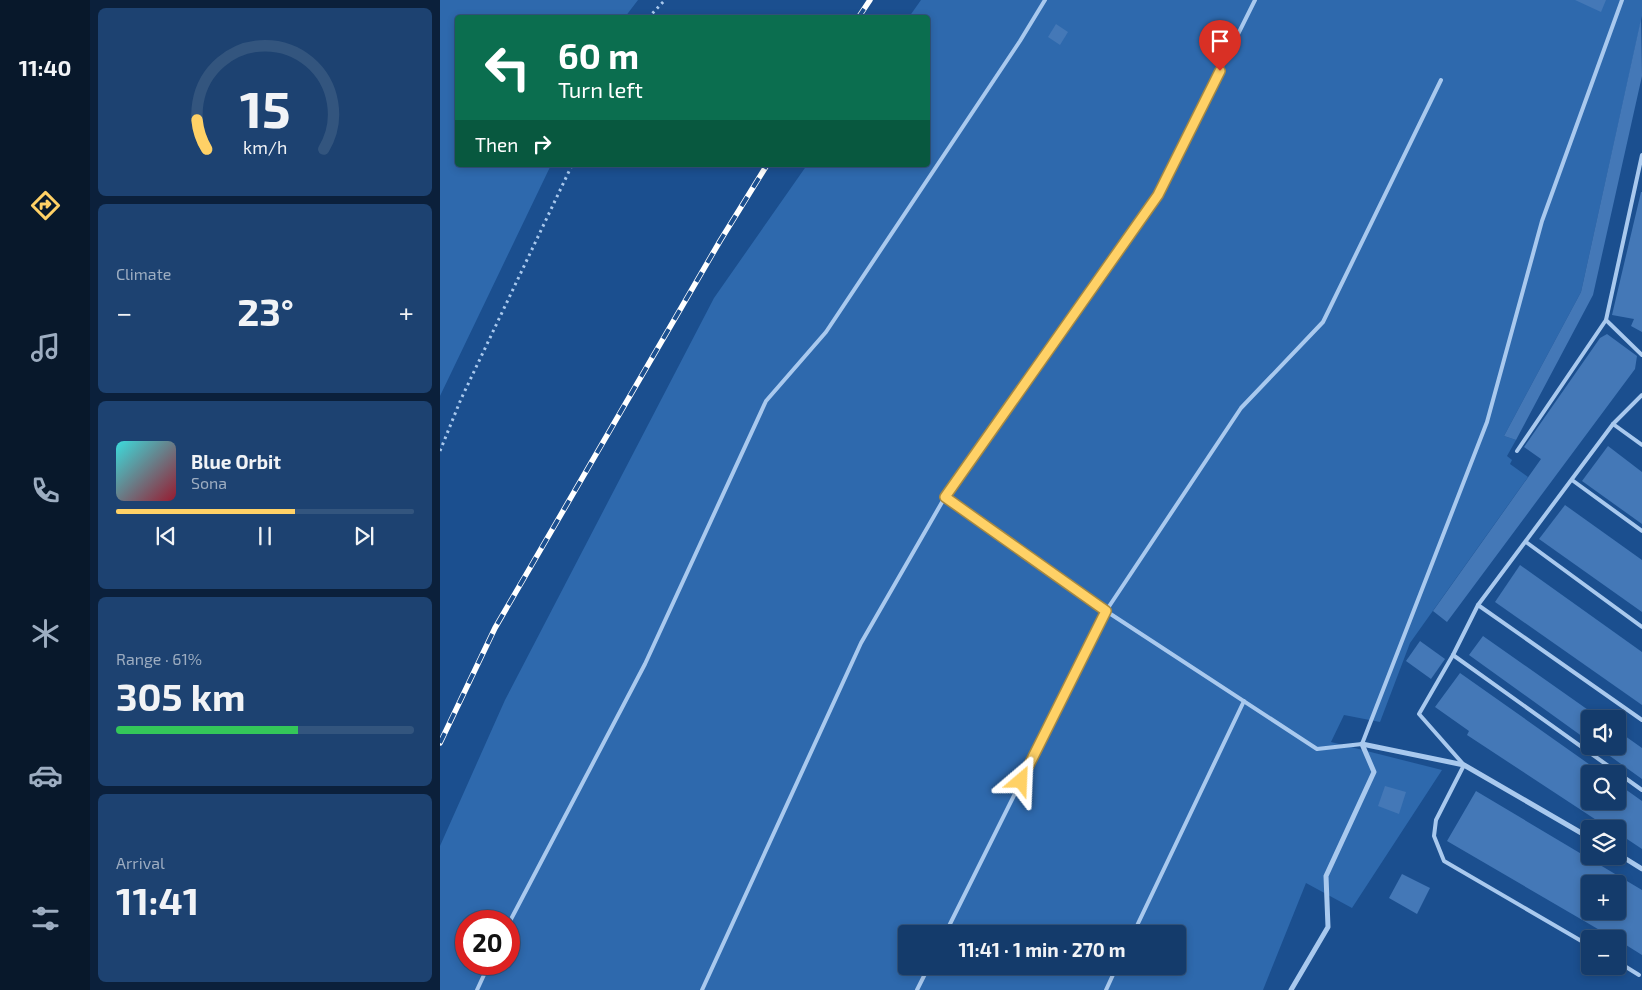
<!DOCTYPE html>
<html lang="en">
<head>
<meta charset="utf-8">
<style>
  :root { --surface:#143b6b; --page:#1d4271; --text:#f1f3f6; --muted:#9dadc1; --line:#33557e; --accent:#ffd166 }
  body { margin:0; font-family:"Exo 2",sans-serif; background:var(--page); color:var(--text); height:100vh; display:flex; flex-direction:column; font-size:19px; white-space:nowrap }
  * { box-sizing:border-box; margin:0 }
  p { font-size:16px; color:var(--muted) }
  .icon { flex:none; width:28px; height:28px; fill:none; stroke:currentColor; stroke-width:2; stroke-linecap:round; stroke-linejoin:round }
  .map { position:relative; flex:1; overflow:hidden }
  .details { display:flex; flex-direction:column; gap:8px; padding:8px; background:#0b203b; width:350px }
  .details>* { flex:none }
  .top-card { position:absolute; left:15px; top:15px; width:475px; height:152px; border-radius:5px; box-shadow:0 2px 8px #0003,0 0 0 1px var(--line); background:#0b6e4f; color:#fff; overflow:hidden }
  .buttons { position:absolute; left:1141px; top:710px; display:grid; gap:10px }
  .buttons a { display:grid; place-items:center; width:45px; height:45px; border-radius:5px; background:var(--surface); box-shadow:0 2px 8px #0003,0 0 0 1px var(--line); font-size:25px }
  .speed { position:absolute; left:15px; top:910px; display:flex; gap:10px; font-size:25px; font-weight:700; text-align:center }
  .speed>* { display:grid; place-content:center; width:65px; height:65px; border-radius:50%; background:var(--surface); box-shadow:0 2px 8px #0003,0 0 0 1px var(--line); line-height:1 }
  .speed .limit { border:8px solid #d22; background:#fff; color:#111 }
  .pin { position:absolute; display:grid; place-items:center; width:42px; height:42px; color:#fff; margin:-51px -21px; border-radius:50% 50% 50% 0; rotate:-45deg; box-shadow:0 0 5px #0007 }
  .pin .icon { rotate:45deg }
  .me { position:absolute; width:55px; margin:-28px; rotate:26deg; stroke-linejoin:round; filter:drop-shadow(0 0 4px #0008) }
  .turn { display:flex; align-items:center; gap:18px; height:105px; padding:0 20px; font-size:22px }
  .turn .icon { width:65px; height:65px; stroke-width:2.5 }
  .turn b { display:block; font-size:35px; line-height:42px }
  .then { display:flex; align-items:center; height:48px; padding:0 20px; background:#0003; gap:10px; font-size:19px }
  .big { font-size:38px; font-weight:700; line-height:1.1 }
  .details .card { flex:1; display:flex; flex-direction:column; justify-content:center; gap:8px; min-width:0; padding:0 18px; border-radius:8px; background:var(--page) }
  .details .dial { align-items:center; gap:0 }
  .dial svg { height:130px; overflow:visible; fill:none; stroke:var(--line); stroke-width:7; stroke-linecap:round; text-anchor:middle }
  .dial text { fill:var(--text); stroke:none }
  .song { display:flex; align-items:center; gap:15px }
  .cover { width:60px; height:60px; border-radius:8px; background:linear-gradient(135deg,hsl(180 70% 55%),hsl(350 70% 35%)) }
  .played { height:5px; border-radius:2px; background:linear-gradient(90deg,var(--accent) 60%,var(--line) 60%) }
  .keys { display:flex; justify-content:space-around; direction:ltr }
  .heat { display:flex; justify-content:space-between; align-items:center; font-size:28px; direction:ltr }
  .charge { height:8px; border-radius:4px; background:linear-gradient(90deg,#34c759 61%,var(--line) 0) }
  .trip { position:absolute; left:458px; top:925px; width:288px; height:50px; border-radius:5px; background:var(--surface); box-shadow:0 2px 8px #0003,0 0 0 1px var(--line); font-weight:700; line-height:50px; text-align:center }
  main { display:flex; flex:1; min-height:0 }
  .menu { display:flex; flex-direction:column; width:90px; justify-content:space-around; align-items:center; background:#08182b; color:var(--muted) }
  .menu .icon { width:35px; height:35px }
  .menu .active { color:var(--accent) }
  .menu b { font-size:22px; color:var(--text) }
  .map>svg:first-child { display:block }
  .green { fill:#2e69ad; fill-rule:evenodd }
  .building { fill:#4478b7; fill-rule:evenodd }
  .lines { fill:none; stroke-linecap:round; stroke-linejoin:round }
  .path { stroke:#a9c9ee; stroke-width:3; stroke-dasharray:2.5 4; stroke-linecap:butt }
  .lane { stroke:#a9c9ee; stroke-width:4 }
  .street { stroke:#a9c9ee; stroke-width:5 }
  .rail-casing { stroke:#fff; stroke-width:5.5 }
  .rail { stroke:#1b4f8f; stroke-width:4; stroke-dasharray:11; stroke-linecap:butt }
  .route-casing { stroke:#a68842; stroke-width:12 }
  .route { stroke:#ffd166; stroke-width:9 }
</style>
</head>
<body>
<main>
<nav class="menu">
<b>11:40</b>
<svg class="icon active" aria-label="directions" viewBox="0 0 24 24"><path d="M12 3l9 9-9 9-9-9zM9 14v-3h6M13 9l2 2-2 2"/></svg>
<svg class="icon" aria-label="music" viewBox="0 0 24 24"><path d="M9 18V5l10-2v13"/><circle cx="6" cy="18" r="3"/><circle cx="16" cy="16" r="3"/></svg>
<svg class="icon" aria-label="phone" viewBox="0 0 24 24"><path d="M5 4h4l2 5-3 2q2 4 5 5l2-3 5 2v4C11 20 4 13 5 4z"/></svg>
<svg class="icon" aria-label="climate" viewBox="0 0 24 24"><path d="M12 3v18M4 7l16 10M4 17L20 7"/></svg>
<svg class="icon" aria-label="car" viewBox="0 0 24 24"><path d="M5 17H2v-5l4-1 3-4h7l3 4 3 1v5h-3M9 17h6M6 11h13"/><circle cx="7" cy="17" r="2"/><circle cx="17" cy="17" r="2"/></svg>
<svg class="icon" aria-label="filters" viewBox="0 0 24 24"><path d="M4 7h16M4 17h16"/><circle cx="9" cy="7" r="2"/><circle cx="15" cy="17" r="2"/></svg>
</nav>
<section class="details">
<div class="card dial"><svg viewBox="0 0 100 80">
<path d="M14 69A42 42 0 1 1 86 69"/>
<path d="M14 69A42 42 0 0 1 8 51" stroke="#ffd166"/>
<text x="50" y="56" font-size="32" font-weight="700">15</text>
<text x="50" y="72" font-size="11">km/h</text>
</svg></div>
<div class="card"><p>Climate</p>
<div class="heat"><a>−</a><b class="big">23°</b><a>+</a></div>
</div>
<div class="card">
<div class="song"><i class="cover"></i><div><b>Blue Orbit</b><p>Sona</p></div></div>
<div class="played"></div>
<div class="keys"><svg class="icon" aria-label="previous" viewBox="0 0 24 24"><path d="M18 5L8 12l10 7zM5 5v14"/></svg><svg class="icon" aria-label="pause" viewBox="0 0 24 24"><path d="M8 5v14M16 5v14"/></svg><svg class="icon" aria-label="next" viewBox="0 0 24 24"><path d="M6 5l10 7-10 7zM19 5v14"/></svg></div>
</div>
<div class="card"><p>Range · 61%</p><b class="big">305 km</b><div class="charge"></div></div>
<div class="card"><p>Arrival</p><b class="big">11:41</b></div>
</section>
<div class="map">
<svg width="1202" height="990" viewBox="0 0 1202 990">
  <rect width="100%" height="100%" fill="#1b4f8f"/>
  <g class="green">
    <path d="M0,0h198l-13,17 -167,1v147h93l-111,231z"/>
    <path d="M481,0h721v16l-61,276 -77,144 12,4 -9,16 5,4 -2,4 18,13 -118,166 -30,79 -36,-7 -13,27 111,28 -90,138 -46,-25 -43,107h-823v-144l65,-146 209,-402 93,-133h121v-147l-19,-1zM26,921h43v43h-43zM466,934h270v32h-270z"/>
  </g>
  <g class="building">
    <path d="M1135,0h31l-5,12z"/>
    <path d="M1201,19l1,57 -49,219 -77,145 -12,-4 77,-144z"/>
    <path d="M616,24l12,8 -8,13 -12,-8z"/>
    <path d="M1201,192h1v140l-11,-6 3,-7 -22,-4z"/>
    <path d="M1167,334l30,22 -2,13 -188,253 -14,-11 108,-152 -17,-12 76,-109z"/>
    <path d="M1168,446l34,26v52l-60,-43z"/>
    <path d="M1125,505l77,55v52l-103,-73z"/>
    <path d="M1080,565l122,87v53l-147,-103z"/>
    <path d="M1043,636l118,83h-11v23l-121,-87z"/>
    <path d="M980,641l25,18 -14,20 -25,-18z"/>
    <path d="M1020,673l143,101h-13v27h28v-17l24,17v48l-24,-16v-4h-8l-143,-94 2,-4 -34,-24z"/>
    <path d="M1178,731l24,17v31l-46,-33h22z"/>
    <path d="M945,786l21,6 -7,22 -21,-8z"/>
    <path d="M1036,791l166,99v65l-24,-15v-1h-3l-168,-98zM1150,884h28v27h-28z"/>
    <path d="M962,874l28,14 -13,26 -28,-16z"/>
  </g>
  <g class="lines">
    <g class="path">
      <path d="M208,18l17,-18"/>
      <path d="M0,451l21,-52 111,-234"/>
    </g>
    <g class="lane">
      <path d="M1202,155l-36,165 36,35"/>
      <path d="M1173,424l29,21"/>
      <path d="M1077,451l89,-131"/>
      <path d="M1132,480l70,51"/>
      <path d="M505,497l161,114 211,138 45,-5 125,-322 55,-201 80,-221"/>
      <path d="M1086,542l116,85"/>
      <path d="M1038,605l164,115"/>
      <path d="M1013,655l189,135"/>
      <path d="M69,923l136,-259 121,-263 60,-69 194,-291 25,-41"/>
      <path d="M505,934l161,-323 135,-203 82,-86 118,-242"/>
      <path d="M693,934l111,-233"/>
      <path d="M1150,946l-146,-85 -10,-25 2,-16 28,-55 -45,-51 34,-59 25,-50 135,-181 29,-29"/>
      <path d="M1178,962l21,13"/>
      <path d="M37,990l12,-26"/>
      <path d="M262,990l159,-347 84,-146 213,-302 97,-195"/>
      <path d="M477,990l12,-24"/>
      <path d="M666,990l11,-24"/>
    </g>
    <g class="street">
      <path d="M922,744l102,21 126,73"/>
      <path d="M1178,854l24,15"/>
      <path d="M851,990l37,-63 -2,-51 48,-104 -12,-28"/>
    </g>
    <g class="rail-casing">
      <g id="rail">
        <path d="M418,18l12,-18"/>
        <path d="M0,743l55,-115 225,-387 47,-76"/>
      </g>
    </g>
    <use href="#rail" class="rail"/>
  </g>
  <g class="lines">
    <g class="route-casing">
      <path id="route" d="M581,781l85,-170 -161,-114 213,-302 62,-124"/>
    </g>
    <use href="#route" class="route"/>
  </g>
</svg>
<div class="buttons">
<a><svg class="icon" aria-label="sound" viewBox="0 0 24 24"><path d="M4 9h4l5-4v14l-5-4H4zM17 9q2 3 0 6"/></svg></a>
<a><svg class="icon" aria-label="search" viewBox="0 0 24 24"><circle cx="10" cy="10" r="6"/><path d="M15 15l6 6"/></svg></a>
<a><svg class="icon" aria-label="layers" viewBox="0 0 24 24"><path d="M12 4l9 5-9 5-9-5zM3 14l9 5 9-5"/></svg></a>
<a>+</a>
<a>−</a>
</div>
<div class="speed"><div class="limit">20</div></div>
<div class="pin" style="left:780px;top:71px;background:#d93025"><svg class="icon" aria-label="arrive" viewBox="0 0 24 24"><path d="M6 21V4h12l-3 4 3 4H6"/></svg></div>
<svg class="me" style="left:581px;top:781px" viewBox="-20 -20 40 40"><path d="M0-17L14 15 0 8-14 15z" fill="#ffd166" stroke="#fff" stroke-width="4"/></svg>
<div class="trip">11:41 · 1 min · 270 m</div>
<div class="top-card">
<div class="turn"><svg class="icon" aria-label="left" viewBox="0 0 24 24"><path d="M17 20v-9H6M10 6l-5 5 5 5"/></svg><div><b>60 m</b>Turn left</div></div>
<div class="then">Then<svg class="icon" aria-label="right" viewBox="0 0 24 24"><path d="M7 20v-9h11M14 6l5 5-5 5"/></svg></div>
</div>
</div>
</main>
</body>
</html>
